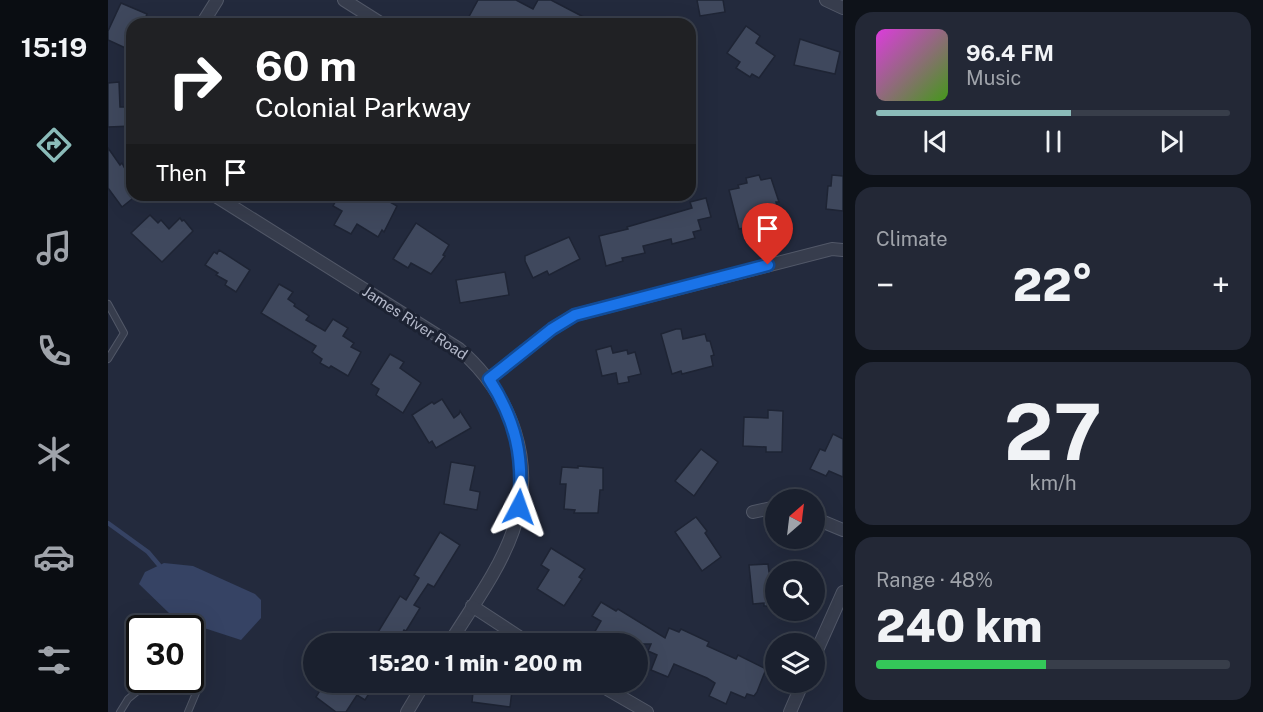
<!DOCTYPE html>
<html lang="en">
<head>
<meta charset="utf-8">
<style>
  :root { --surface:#1a202e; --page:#232836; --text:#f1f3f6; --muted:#9fa3aa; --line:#383e4a; --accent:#8bbbb9 }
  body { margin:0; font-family:"Public Sans",sans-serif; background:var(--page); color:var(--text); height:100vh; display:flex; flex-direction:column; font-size:22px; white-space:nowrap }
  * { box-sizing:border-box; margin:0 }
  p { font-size:20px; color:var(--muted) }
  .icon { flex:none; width:33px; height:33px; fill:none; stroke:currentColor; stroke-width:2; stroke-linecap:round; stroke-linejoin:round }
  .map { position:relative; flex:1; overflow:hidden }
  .sheet { display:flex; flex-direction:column; gap:12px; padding:12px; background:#0e1219; width:420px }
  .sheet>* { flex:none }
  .banner { position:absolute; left:18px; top:18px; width:570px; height:183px; border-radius:18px; box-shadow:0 6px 24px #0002,0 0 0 2px var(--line); background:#202124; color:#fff; overflow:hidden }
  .needle { width:39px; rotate:28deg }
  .controls { position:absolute; left:657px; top:489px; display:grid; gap:12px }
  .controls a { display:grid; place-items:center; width:60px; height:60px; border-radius:50%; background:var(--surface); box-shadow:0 6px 24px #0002,0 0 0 2px var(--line); font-size:30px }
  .speed { position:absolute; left:18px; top:615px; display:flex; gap:12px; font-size:30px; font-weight:700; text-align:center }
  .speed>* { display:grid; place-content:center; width:78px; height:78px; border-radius:50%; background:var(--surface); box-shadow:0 6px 24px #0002,0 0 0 2px var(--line); line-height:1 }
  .speed .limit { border:3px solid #111; border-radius:9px; background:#fff; color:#111 }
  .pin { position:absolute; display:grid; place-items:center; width:51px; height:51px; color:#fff; margin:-62px -26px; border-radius:50% 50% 50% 0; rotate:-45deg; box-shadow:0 0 6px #0007 }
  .pin .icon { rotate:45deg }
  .me { position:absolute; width:66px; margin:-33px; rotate:4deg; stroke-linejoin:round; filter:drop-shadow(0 0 4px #0008) }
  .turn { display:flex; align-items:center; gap:21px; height:126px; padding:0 30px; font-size:27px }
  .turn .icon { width:78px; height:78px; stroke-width:2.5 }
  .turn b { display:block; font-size:42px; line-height:51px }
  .then { display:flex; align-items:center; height:57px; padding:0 30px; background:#0003; gap:12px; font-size:22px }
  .big { font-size:45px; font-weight:800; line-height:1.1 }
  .sheet .widget { flex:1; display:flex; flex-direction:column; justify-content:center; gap:9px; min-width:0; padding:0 21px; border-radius:18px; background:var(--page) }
  .sheet .dial { align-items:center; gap:0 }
  .dial b { font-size:78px; line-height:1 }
  .song { display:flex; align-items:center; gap:18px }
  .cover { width:72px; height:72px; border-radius:9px; background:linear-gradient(135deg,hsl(300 70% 55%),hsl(100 70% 35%)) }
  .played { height:6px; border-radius:3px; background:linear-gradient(90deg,var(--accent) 55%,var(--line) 55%) }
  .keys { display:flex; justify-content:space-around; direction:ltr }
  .heat { display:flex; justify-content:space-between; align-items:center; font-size:33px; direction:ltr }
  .charge { height:9px; border-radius:4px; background:linear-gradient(90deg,#34c759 48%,var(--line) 0) }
  .trip { position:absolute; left:195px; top:633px; width:345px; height:60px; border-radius:30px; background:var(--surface); box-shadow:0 6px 24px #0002,0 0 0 2px var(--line); font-weight:800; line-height:60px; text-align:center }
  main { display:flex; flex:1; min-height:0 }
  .dock { display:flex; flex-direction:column; width:108px; justify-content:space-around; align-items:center; background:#0a0d12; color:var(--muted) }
  .dock .icon { width:42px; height:42px }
  .dock .selected { color:var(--accent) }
  .dock b { font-size:27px; color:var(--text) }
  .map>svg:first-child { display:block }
  .water { fill:#364364 }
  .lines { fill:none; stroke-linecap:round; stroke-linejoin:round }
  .stream { stroke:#364364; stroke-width:4.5 }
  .building { fill:#3f485d; stroke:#1e2434; stroke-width:1.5 }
  .lane-casing { stroke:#525868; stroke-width:8 }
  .street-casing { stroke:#525868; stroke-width:14 }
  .lane { stroke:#373d4d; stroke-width:6 }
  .street { stroke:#373d4d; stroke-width:12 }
  .route-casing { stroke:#114b97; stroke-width:15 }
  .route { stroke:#1a73e8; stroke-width:10 }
  .labels { text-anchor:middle; stroke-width:6; stroke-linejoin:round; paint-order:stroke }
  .street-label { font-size:15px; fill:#b3b8c9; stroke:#1c2232 }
</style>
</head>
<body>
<main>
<nav class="dock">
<b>15:19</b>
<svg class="icon selected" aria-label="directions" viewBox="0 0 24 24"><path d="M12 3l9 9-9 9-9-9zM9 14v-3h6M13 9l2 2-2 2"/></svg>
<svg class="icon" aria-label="music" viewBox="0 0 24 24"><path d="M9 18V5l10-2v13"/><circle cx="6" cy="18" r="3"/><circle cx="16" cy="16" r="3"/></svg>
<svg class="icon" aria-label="phone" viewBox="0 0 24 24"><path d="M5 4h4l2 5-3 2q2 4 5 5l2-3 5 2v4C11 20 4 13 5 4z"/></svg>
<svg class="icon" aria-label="climate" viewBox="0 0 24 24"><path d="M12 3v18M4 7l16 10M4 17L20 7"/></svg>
<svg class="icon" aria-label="car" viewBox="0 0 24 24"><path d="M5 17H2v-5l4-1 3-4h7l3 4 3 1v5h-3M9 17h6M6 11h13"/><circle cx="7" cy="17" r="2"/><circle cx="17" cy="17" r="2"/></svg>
<svg class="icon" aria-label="filters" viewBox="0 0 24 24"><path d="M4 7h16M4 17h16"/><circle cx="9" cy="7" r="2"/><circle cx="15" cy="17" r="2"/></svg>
</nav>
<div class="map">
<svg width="735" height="712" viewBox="0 0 735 712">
  <rect width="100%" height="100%" fill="#232a3d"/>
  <path class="water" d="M56,563l29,3 62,28 6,6v18l-20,22 -40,-13 -32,-14 -30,-29 6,-12z"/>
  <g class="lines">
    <path class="stream" d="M0,523l40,29 11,13"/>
  </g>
  <g class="building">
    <path d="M370,0h38l17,9 5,-9h13l46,24h-98l-13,-7 -3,7h-18z"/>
    <path d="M589,0h26l2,12 -25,4z"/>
    <path d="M13,3l26,11 -4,10h-11v27l-24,-11v-9z"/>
    <path d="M638,26l14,10 -4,7 19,13 -16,22 -7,-4 -2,3 -14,-9 4,-6 -13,-9z"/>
    <path d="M692,39l40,13 -5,22 -41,-9z"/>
    <path d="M11,82l1,25h11l1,19 -24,1v-44z"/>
    <path d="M0,148l12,17 2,-2 2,4 2,-2 6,8v26l-10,8 -14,-19z"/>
    <path d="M651,175l2,5 10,-2 8,24h-3l2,9 -23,5 3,9 -19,4 -10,-39 10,-2 -1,-3 9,-2 -1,-5z"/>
    <path d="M724,175l11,1v35l-17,-2 2,-23h3z"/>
    <path d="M231,195h39l19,11 -13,26 -2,-2 -4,7 -21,-13 -6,10 -17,-9 8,-14 -9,-5z"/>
    <path d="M598,198l5,19 -13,3 3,10 -8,2 2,6 -23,6 -1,-5 -28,7 2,7 -23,5 1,3 -17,5 -7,-30 29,-7 -1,-2 65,-19 -2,-6z"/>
    <path d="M42,215l8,8 3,-3 8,9 11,-11 2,3 2,-1 9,11 -31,31 -31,-29z"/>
    <path d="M308,223l33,22 -6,10 2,1 -14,18 -20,-11 -3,5 -15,-9z"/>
    <path d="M461,237l11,22 -31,16 -2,-4 -14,7 -8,-17v-5z"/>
    <path d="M111,250l31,20 -14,22 -11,-7 2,-4 -11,-6 2,-2 -13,-8 9,-13 3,2z"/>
    <path d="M397,272l4,23 -49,8 -4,-23z"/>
    <path d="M171,284l14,8 -5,7 7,5 -1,2 15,10 -3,4 19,11 8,-12 15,9 -5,8 11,7 -3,4 10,5 -13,24 -17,-10 -2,2 -9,-5 2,-4 -10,-7 4,-6 -55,-33z"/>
    <path d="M568,329h5l2,10 22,-5 2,7h3l4,14 -3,1 2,10 -31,8 -1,-3 -9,3 -11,-40z"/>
    <path d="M503,346l2,7 14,-3 1,4 7,-2 6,22 -13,3 1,5 -11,2 -2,-11 -14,3 -6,-26z"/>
    <path d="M282,354l14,8 -4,6 21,15 -18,30 -27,-18 3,-6 -8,-5z"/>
    <path d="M334,399l12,19 5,-4 1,-3 11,17 -35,20 -4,-7 -3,2 -17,-28 20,-13 2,2z"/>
    <path d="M660,410l15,1 -1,41h-16v-5l-23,-1 1,-29 24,1z"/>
    <path d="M725,434l10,5v38l-14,-6 -3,5 -16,-7 10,-20 5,2z"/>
    <path d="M593,449l17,13 -24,34 -19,-15z"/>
    <path d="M343,462l24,4 -5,24 10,2 -3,18 -33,-6z"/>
    <path d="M470,466l25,2v22h-3l-2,23h-24l1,-3 -11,-1 2,-25h-6l2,-17 16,1z"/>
    <path d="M588,517l11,14 -2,2 16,24 -19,14 -27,-39z"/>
    <path d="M332,532l20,13 -26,42 -6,-3 -14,21 6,3 -14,23 -2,-1 -8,14h-11l-10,-7 25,-41 6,4 13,-22 -5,-3z"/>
    <path d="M443,548l34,21 -6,8 3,2 -18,27 -27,-17 12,-19 -8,-5z"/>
    <path d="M660,564l1,8 7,-1v35h-12v-3l-11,1 -4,-39z"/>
    <path d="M493,602l15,9 2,-2 47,29 4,-10 10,4 2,-3 28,13 -2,4 29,13 2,-4 28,14 -9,23 -3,4 -7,-2 -2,4 -14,-6 -5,12 -17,-8 6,-13 -8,-5 -33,-14 -6,13 -17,-7 6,-15 -9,-4 3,-7h-52l2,-5 -8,-4 8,-14 -9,-5z"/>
    <path d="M217,682h51l-11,18 -8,-5 -11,17h-10l-20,-15z"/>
    <path d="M366,682h39l-3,25 -38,-5z"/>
  </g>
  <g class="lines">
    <g class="lane-casing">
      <g id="lane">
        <path d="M0,304l16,29 -16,26"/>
        <path d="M12,712l8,-13 23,-19"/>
        <path d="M80,712l8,-19 -1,-16 -5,-4"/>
      </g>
    </g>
    <g class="street-casing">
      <g id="street">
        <path d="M236,0l38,24"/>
        <path d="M718,0l17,8"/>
        <path d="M94,24l15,-24"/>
        <path d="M106,195l245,154c53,46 78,114 54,182 -14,40 -42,77 -64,113"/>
        <path d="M381,379l63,-50 23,-14 257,-66 11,1"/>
        <path d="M645,512l23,-5"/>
        <path d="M706,518l29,12"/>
        <path d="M364,606l58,38"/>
        <path d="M706,657l29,-65"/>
        <path d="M487,682l52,30"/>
        <path d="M299,712l18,-30"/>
        <path d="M682,712l13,-30"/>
      </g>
    </g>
    <use href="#lane" class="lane"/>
    <use href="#street" class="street"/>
  </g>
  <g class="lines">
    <g class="route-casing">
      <path id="route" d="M411,507c5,-50 -3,-86 -30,-128l63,-50 23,-14 193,-50"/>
    </g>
    <use href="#route" class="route"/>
  </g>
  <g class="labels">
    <g class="street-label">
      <text transform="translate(307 323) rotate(33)" y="5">James River Road</text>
    </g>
  </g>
</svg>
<div class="controls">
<a><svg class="needle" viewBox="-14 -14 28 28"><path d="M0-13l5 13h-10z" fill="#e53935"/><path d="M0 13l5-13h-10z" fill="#9fa3aa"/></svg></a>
<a><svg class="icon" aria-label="search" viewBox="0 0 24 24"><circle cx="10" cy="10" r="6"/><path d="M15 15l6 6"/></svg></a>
<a><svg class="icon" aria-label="layers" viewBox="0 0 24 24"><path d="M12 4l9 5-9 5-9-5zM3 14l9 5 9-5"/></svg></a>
</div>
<div class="speed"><div class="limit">30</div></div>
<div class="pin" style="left:660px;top:265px;background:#d93025"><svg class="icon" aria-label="arrive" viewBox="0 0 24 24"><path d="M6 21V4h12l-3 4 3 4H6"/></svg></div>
<svg class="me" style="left:411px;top:507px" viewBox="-20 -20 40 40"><path d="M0-17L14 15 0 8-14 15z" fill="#1a73e8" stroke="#fff" stroke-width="4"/></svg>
<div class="trip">15:20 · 1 min · 200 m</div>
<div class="banner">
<div class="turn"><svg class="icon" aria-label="right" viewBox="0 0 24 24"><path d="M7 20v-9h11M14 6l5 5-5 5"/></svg><div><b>60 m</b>Colonial Parkway</div></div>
<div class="then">Then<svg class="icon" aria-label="arrive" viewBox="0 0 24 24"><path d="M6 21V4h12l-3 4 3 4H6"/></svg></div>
</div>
</div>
<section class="sheet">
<div class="widget">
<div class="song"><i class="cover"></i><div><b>96.4 FM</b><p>Music</p></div></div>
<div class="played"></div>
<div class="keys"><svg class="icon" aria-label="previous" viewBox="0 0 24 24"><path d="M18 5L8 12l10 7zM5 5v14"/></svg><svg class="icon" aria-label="pause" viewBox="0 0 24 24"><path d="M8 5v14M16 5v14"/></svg><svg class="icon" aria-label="next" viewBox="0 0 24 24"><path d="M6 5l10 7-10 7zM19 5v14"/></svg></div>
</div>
<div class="widget"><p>Climate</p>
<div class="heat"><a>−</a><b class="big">22°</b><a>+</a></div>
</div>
<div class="widget dial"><b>27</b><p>km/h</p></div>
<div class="widget"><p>Range · 48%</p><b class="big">240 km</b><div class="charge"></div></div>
</section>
</main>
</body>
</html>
